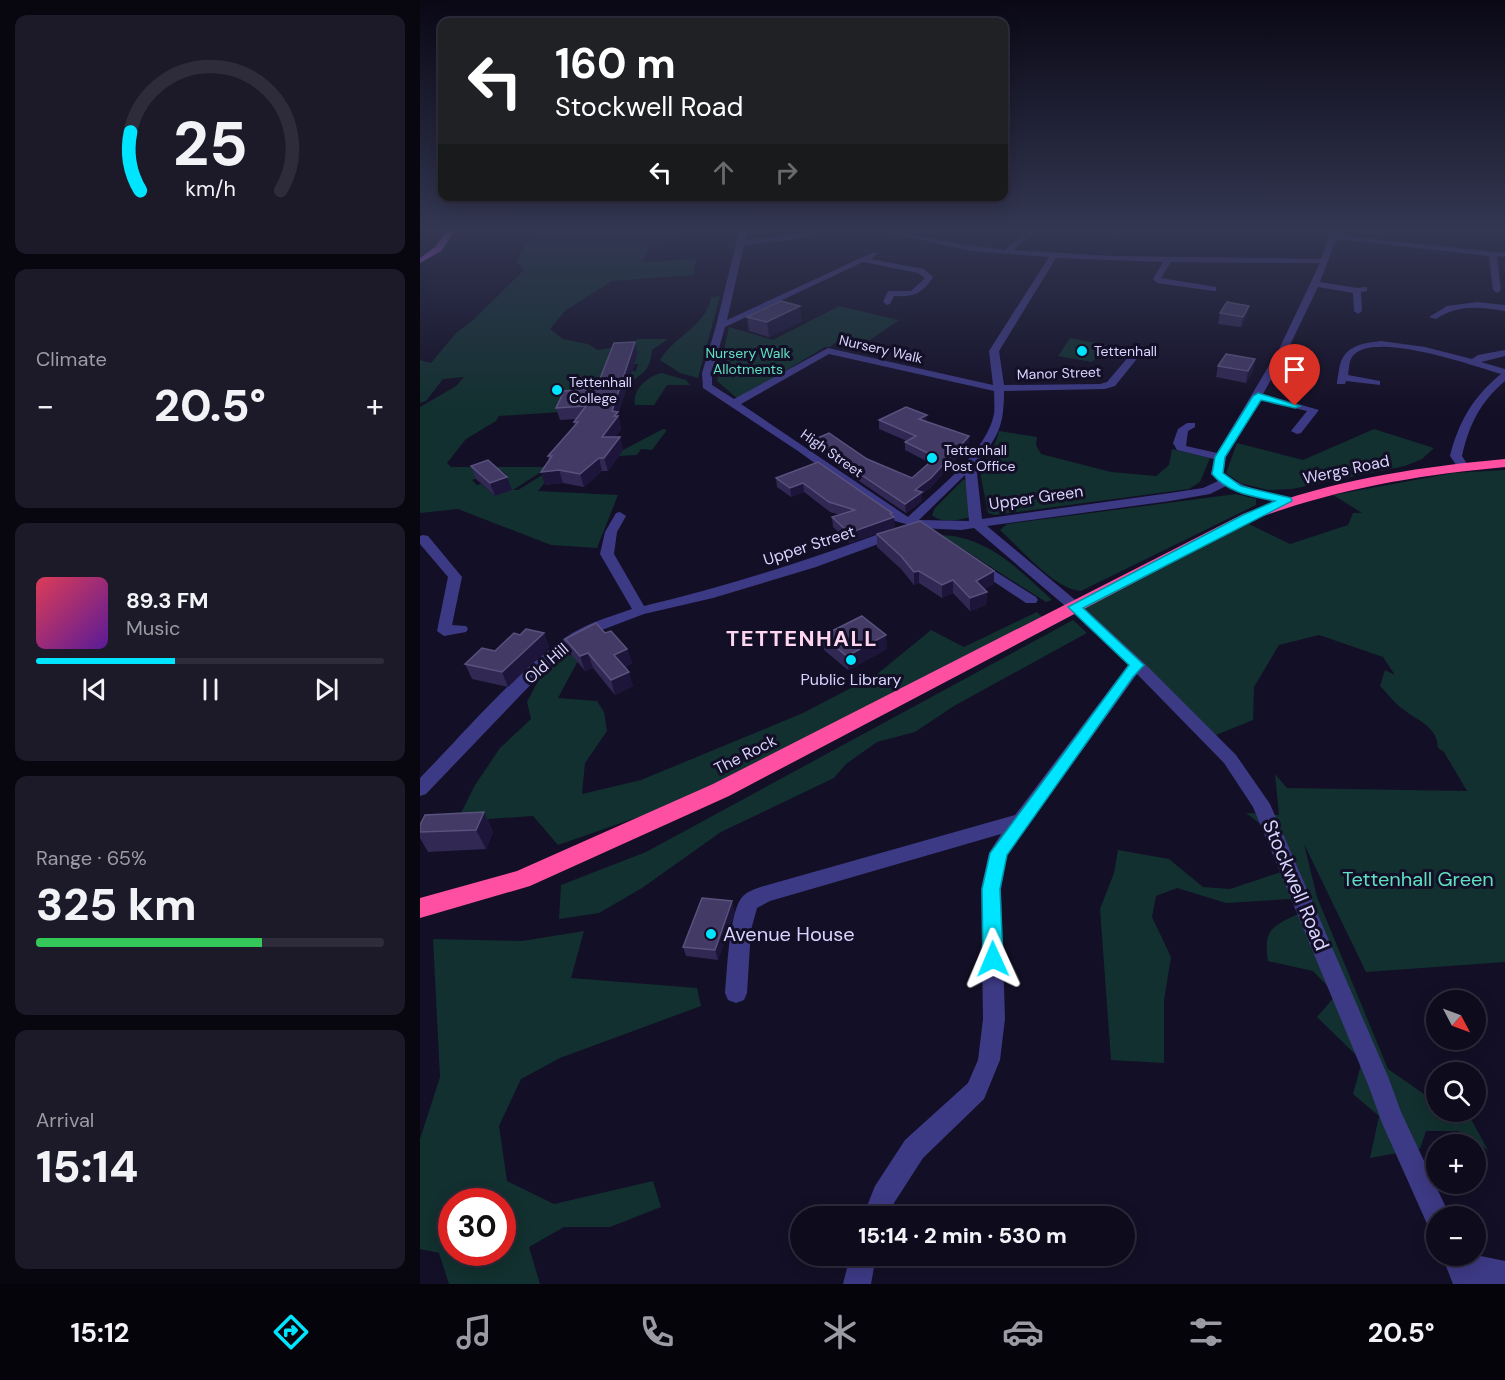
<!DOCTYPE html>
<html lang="en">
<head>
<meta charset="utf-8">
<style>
  :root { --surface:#0e0b1c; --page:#1c1929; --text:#f1f3f6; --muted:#9b9ba3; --line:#2e2b3b; --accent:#00e5ff }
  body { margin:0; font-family:"DM Sans",sans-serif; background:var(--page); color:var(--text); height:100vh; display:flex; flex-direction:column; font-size:22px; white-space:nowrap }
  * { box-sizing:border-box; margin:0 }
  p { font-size:20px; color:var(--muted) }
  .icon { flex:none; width:33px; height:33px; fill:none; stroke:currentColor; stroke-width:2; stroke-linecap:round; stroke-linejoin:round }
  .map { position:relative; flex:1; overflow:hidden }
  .details { display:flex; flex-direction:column; gap:15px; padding:15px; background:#08060f; width:420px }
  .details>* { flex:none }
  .hud { position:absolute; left:18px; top:18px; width:570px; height:183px; border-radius:12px; box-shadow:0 3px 15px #0003,0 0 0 2px var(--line); background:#202124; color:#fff; overflow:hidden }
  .needle { width:39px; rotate:131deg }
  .tools { position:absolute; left:1006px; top:990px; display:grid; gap:12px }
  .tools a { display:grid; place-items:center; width:60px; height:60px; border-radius:50%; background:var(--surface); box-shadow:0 3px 15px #0003,0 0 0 2px var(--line); font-size:30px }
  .speed { position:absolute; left:18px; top:1188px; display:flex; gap:12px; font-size:30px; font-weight:700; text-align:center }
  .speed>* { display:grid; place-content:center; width:78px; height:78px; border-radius:50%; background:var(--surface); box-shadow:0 3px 15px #0003,0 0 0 2px var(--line); line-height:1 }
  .speed .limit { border:9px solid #d22; background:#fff; color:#111 }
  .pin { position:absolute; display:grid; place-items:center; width:51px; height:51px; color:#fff; margin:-62px -26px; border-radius:50% 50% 50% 0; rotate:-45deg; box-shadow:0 0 6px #0007 }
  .pin .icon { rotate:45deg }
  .me { position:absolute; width:66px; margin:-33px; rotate:359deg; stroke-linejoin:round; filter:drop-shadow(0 0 4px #0008) }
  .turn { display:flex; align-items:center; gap:21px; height:126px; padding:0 18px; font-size:27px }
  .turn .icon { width:78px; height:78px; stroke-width:2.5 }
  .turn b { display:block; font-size:42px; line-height:51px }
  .lanes { display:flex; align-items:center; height:57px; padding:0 18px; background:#0003; justify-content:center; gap:30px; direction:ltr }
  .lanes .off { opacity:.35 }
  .big { font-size:45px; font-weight:800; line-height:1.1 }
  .details .tile { flex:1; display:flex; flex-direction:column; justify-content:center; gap:9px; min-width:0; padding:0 21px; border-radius:12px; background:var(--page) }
  .details .dial { align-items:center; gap:0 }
  .dial svg { height:156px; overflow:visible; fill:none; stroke:var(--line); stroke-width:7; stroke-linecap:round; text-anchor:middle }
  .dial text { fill:var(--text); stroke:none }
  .song { display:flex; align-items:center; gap:18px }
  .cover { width:72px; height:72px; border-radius:9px; background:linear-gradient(135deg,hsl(350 70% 55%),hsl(270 70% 35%)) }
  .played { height:6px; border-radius:3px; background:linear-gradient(90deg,var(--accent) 40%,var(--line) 40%) }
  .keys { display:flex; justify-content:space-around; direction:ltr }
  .heat { display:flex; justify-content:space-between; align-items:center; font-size:33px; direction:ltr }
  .charge { height:9px; border-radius:4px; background:linear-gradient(90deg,#34c759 65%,var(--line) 0) }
  .trip { position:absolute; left:370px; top:1206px; width:345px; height:60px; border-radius:30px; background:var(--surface); box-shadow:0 3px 15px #0003,0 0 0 2px var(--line); font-weight:800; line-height:60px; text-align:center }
  .menu { display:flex; height:96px; justify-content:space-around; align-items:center; background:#06040b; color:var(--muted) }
  .menu .icon { width:42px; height:42px }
  .menu .on { color:var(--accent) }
  .menu b { font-size:27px; color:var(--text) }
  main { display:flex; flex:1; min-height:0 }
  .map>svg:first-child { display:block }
  .green { fill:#12302f; fill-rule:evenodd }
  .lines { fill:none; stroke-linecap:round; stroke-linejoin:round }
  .minor { fill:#3d3a85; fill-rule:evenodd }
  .major { fill:#c25bff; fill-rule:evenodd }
  .highway { fill:#ff4fa3; fill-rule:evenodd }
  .wall { fill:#312854 }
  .shaded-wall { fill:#1d163a }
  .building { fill:#433a66; stroke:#5a527e; stroke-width:1.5 }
  .route { fill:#00e5ff; stroke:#0095a6; stroke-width:1.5 }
  .poi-dot { fill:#00e5ff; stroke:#130f26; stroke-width:2 }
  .labels { text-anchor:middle; stroke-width:6; stroke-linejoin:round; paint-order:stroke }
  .far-street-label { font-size:14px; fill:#d9d4ff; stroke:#130f26 }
  .far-poi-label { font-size:14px; fill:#d9d4ff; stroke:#130f26; text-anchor:start }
  .far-park-label { font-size:14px; fill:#5fe0c0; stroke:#130f26 }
  .street-label { font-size:16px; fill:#d9d4ff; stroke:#130f26 }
  .poi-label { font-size:16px; fill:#d9d4ff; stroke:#130f26 }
  .near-park-label { font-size:20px; fill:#5fe0c0; stroke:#130f26 }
  .near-street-label { font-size:20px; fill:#d9d4ff; stroke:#130f26 }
  .near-poi-label { font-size:20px; fill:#d9d4ff; stroke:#130f26; text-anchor:start }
  .district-label { font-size:22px; font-weight:bold; letter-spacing:1.5px; fill:#ffd6f0; stroke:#130f26 }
</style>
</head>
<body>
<main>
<section class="details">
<div class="tile dial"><svg viewBox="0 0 100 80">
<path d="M14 69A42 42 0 1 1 86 69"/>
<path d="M14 69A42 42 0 0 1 9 39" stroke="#00e5ff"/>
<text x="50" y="56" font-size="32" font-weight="700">25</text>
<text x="50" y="72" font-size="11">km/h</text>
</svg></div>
<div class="tile"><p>Climate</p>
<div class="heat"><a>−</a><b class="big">20.5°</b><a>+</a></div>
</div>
<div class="tile">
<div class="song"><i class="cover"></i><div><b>89.3 FM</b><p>Music</p></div></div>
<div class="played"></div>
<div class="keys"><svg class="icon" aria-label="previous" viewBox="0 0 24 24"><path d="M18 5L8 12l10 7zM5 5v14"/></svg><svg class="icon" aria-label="pause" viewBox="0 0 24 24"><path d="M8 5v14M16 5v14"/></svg><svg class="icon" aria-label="next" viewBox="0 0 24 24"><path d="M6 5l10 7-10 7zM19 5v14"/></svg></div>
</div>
<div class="tile"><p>Range · 65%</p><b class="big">325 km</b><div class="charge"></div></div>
<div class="tile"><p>Arrival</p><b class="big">15:14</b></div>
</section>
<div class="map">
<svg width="1085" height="1284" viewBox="0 0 1085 1284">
  <rect width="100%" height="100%" fill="#130f26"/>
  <g class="green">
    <path d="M114,231h146l-4,9 -25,2 -9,20 54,-3 -3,16 -81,6 -47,30 -15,18 13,10 25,5 10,6 22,-4 -21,55 -38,11 -62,4 -3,5 -30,18 -19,24 4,4h91l6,-3 -4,6 -31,20h5l34,-21h4l-18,22 80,4 -21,53 -46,-3 -93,-36 -38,4v-106l36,-21 8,-9 -21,2 -17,22 -6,2v-43l11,3 25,-30 17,-13 51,-50 -7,-7 4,-13 15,-14zM81,470l6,5 -8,3 -4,18 -14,-12 -4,1 -5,-5z"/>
    <path d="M300,296l-22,82 -18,-5 -20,-13c14,-24 46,-33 51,-63z"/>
    <path d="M419,306l60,14 -29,20 -26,-4 -14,11h-5l-87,52 -21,-18 12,-54 44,13z"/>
    <path d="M650,338l36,7 -14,17 -34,-6z"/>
    <path d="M217,339h31l-16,11c-2,21 -8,22 -24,34l4,-13h4l2,-7h-4l-3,-19z"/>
    <path d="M242,373l24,7 4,5h-23l-13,20h-19c-3,-16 13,-29 27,-32z"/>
    <path d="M243,429l4,1 -15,20 -11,-1 -4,6 -18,1 4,-6z"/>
    <path d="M954,429l60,19 -12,11 -17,7 -113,23 -24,1 -28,-7 -14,-10 11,-30 66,17z"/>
    <path d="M579,431l38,6 -1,8 5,9 70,18 45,4 13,-11 3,-16 38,9 -10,24 -11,7 -194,26 -7,-2 -8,-41 16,-31z"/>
    <path d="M1085,470v492l-139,10 -62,-128 13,53 71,172 36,25 13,5v13h30l21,38 -30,-19h-32l-6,18 -50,9 9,-42 -26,-22 9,-33 -45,-44 19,-22 -23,-24 -45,-10c-5,-33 5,-35 32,-48l-10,-14 -64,4 -49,-15 -21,8 -4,21 19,40 -7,43v63l-53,-3 -11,-151 14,-36 4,-23 51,9 34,28 27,2 54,-18 -8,-35 -30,-23 33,2 -4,-41 12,14 180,3 -23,-39 -6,-4c-1,-22 -20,-27 -34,-38 -9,-6 -16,-16 -24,-24l5,-16 10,5 -12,-18 -64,-22 -40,10 -25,42 -1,33 -42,17 -128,-128 115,-62 51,-23 41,20 58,-19 5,-12h9l-29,-18 120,-22z"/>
    <path d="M544,479l6,9 1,29c-11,3 -30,7 -39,-2l3,-7z"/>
    <path d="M816,494l20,5v6l-175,86c-26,-1 -62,-44 -81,-61l7,-6z"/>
    <path d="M521,535c48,2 77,34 111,65l-6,2z"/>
    <path d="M617,612l6,6 -196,104 -180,85 -109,38 -25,-29 -76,5 18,-36 25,-37 31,-29 -4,-17 12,-23 25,-25 16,3 -22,41 39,3 7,11 3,19 -22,32 -3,31 59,-14 162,-67 73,-38 55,-45 33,17z"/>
    <path d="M653,620l14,13 -133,73 -39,26 -38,10 -31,22 -12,14 -113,54 -79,56 -43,25 -40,6 2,-34 85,-33z"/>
    <path d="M164,931l-13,47 126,10 4,18 -141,52 -39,21 -22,47 8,55 47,23 99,-23 8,26 -51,20h-46l-35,20 11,37h-91l-10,-31 -19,-4v-110l20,-62 -7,-138 89,2zM32,1202h50v50h-50z"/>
  </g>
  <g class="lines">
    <g class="minor">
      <path d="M319,231h8l-2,9 86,-9 -47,10 -40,4 -17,75 147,-68 4,2 -8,5 54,10 9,8c-11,17 -19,20 -39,19l-4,8 -3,1 -4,-3 5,-11h23l14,-13 -7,-5 -55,-11 -138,65 -13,46v12l22,14 94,-51 165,37 -4,-34 60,-94 -77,-6 -94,-20h15l66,13 46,6 22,-19h8l-22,19 99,6 209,3 10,-28h8l-2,4 168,18v4l-8,-1 4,34 -4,3 -4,-3 -4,-34 -153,-17 -16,43 37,6 10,-1v4l-6,1 1,19 -4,3 -4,-3 -1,-18 -35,-6 -29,60 -26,47 56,16 -18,23 -4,1 -6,-3 16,-20 -47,-11 -34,57 -3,16c20,16 44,19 68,25l2,3 -2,3 -4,1 -42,-10 -19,-9 -16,8 -40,7 -183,25 93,78 62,57 94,94 34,49 119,275 12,33 49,104h-13v14l-9,-4 -46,-103 -13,-36 -116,-280 -29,-44 -87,-89 -130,181 -6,34 4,130 -5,41 -16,39 -61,59 -29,45 -5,13h-26l12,-30 30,-46 63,-57 10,-23 5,-41 -2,-130 8,-36 12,-19 -231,67 -13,7 -6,22 -4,63 -3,7 -8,3 -8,-3 -3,-7c2,-20 4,-83 18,-97 5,-5 14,-8 21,-10l251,-71 113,-150 -58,-55 -96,-82 -13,2 -41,-2 -25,-7 -97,-70 -95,-63 -1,-15 14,-47zM636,258l107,4 -10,17 4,4 56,8h3v-4l-55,-9 10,-16 149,1 -40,84 -63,106 -31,-7 2,-15 7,-4v-4h-8l-9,6 -5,14 4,7 37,9 -3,15 7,7 -15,7 -33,5 -188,26 -6,-55c22,-27 28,-37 28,-73l101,-2 10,-3 29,-36 -8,-2 -29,34 -7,2 -96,1 -5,-34zM409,354l165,37c0,8 1,16 0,23 -7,38 -59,77 -86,103l-167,-113zM545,475l4,46 -50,-1z"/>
      <path d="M691,231h8l2,3 -7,2z"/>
      <path d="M1057,302l28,3v6c-25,-4 -47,-7 -69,8l-7,-2 18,-11z"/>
      <path d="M961,341l44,6 47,12 6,-4 27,-5v6l-24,6 24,7v12c-25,21 -36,44 -43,75l7,11 -2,2h-8l-9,-13c9,-35 23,-59 51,-82 -27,-8 -130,-45 -149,-17 -3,5 -3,12 -4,18l32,6v4l-34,-4 -1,3h-8c0,-4 1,-8 2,-14 3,-23 21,-27 42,-29z"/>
      <path d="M200,512l6,4 -9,16 -3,22 30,52c84,-20 165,-46 246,-76l5,-1 6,4 -1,3 -84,31 -103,31 -69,16 -50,19 -19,11 -38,34 -111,116 -6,2v-18c44,-45 94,-105 145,-140 19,-14 44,-21 67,-29l-32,-55 5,-22 11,-19z"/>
      <path d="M3,535l5,1 34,41 -10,48 14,1 2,3 -2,3 -22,4 -7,-5 11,-54 -28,-33v-8z"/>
      <path d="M557,560l59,37 2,3 -2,3h-10l-54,-36 -2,-3z"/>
      <path d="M1056,1255l29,6v23h-52l-11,-28z"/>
      <path d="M430,1256h26l-5,28h-28z"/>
    </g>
    <path class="major" d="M27,231h8l-14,20 -21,12v-5l15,-11z"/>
    <path class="highway" d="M1085,459v8c-87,8 -170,22 -252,53l-524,276 -199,90 -110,32v-20l97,-27 196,-87 530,-270c85,-33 172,-47 262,-55z"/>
  </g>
  <g class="wall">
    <path d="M800,313l27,3 -6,11 -23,-3z"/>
    <path d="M327,317l55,4 -33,16 -20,-6z"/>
    <path d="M215,342l3,11 -20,61 3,15 -6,8h5l3,13 -15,21h-6l-18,16 -21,-4 -18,2 4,-24 -1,-5 27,-31 -1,-3 2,-3 -16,1 -4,-12 40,-19z"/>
    <path d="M835,359l-2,12 -7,12 -30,-6 2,-11z"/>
    <path d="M507,415v7l42,14v9l-38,42 -9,7v7l-16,12 -72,-49v-3l-20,-13 -1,-8 54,19 45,19 18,-15 -25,-13v-8l2,-1 -28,-12v-9z"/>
    <path d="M398,462l74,51 3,14 -45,16 -17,-16 -1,-10 8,-2 -10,-3 -26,-20 -13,5 -14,-10 -1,-9z"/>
    <path d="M51,466l41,24 -17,6 -19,-17z"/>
    <path d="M457,534l117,37v13l-10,5 3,3 -1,13 -16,6 -17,-18 -11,5 -23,-15 -5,2 -13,-16 -24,-22z"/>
    <path d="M124,633l5,14 -41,40 -36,-8 -7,-15 30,-13 25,-16z"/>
    <path d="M185,633l22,16 5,14 -7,4 8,19 -18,9 -22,-27 -8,3 -15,-18 -5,-14z"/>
    <path d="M402,636l65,13 -39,21 -24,-20z"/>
    <path d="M64,812l9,20 -7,17 -58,3 -8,-14v-13z"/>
    <path d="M315,911l-17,49 -32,-4 -3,-9z"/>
  </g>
  <g class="shaded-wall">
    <path d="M380,306l2,15 -33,16 -2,-15z"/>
    <path d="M829,306l-2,10 -6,11 2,-10z"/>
    <path d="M215,342l3,11 -20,61 3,15 -16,20 -3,-12 10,-26z"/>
    <path d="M835,359l-2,12 -7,12 2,-12z"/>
    <path d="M507,415v8l-8,-4z"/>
    <path d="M549,436v9l-38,42 -9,7v7l-16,12 -1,-9 10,-14z"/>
    <path d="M200,437l3,13 -15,21 -4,-13z"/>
    <path d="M179,458l3,13 -18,16 -4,-13z"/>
    <path d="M139,470l4,13 -18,2 -4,-13z"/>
    <path d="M87,477l5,13 -17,6 -5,-13z"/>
    <path d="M383,483l1,9 -13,5 -1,-9z"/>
    <path d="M472,513v5l2,-1 1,10 -45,16 -1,-10z"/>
    <path d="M499,571v12l-5,2v-13z"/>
    <path d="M574,571v13l-19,10 1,-13z"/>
    <path d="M533,580v13l-11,5v-13z"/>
    <path d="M567,592l-1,13 -16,6v-13z"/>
    <path d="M124,633l5,14 -41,40 -6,-15z"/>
    <path d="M466,635l1,14 -39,21 -1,-14z"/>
    <path d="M207,649l5,14 -13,6 -5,-14z"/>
    <path d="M168,653l5,15 -8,3 -5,-15z"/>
    <path d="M209,672l4,14 -18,9 -4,-15z"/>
    <path d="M64,812l9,20 -7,17 -10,-19z"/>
    <path d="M312,901l3,10 -17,49 -3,-10z"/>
  </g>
  <g class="building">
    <path d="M361,301l19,5 -33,16 -20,-5z"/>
    <path d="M807,302l22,4 -6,11 -23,-4z"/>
    <path d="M215,342l-23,69 6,1 -4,4h4l-16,21h18l-16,21h-5l-19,16 -21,-4 -18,2 11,-16h-4l30,-34h-4l12,-16 -30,2 8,-17 32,-2 18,-46z"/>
    <path d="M806,354l29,5 -7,12 -30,-5z"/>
    <path d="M486,407l21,8 -8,4 50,17 -38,42 -16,12 7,2 -17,12 -72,-48 3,-1 -23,-15 16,-7 38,26 45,19 24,-21 -31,-15 11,-6 -37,-16z"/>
    <path d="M68,460l19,17 -17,6 -19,-17z"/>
    <path d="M398,462l74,51 -2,1 4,3 -45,16 -17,-16 23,-7 -26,-8 -26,-19 -13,5 -14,-10z"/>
    <path d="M500,521l74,50 -18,10 11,11 -17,6 -17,-18 -11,5 -23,-14 -5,1 -13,-16 -24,-22z"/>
    <path d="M442,616l24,19 -39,21 -25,-20z"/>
    <path d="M176,623l9,10 6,-2 16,18 -13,6 15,17 -18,8 -23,-27 -8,3 -15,-17z"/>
    <path d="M106,629l18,4 -42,39 -37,-8 17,-16 13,3 19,-18 6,2z"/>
    <path d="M64,812l-8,18 -56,2v-7l5,-10z"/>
    <path d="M282,898l30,3 -17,49 -32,-3z"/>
  </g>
  <linearGradient id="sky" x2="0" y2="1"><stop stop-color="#0a0815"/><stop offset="0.56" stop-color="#333752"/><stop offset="1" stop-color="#333752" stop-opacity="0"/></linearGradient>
  <rect width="1085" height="411" fill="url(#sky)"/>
  <path class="route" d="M838,393l42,13 -5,2 -34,-8 -36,57 -2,16 18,13 50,12 1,3 -209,107 61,57 -11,12 -126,178 -7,34 3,70 -3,6 -7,3 -7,-3 -3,-6 -1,-70 8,-36 139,-188 -61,-58 175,-92 32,-14c-23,-5 -47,-8 -63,-27l3,-17 38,-61z"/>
  <g class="poi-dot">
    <circle cx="662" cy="351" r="6"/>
    <circle cx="137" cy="390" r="6"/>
    <circle cx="512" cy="458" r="6"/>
    <circle cx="431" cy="660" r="6"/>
    <circle cx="291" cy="934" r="6"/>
  </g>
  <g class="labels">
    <g class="far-street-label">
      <text transform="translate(461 349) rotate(13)" y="5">Nursery Walk</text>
      <text transform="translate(639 373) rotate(-2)" y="5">Manor Street</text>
      <text transform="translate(412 453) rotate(35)" y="5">High Street</text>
    </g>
    <g class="far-poi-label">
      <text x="674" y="356">Tettenhall</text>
      <text x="149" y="387">Tettenhall<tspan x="149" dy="16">College</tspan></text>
      <text x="524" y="455">Tettenhall<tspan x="524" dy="16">Post Office</tspan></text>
    </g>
    <g class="far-park-label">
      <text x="328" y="358">Nursery Walk<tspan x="328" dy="16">Allotments</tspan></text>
    </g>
    <g class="street-label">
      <text transform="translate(926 469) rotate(-12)" y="6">Wergs Road</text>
      <text transform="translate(616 497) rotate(-8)" y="6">Upper Green</text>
      <text transform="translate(389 545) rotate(-18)" y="6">Upper Street</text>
      <text transform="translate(126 663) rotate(-41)" y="6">Old Hill</text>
      <text transform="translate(325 754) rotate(-27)" y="6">The Rock</text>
    </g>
    <g class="poi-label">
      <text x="431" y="685">Public Library</text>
    </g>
    <g class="near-park-label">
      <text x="998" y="886">Tettenhall Green</text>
    </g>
    <g class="near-street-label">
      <text transform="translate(876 885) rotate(67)" y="7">Stockwell Road</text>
    </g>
    <g class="near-poi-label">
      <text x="303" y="941">Avenue House</text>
    </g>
    <g class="district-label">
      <text x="382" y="646">TETTENHALL</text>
    </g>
  </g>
</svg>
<div class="tools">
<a><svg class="needle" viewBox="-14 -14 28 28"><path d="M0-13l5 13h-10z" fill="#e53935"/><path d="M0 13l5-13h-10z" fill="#9b9ba3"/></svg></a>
<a><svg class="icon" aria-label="search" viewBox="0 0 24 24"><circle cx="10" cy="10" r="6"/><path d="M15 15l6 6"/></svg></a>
<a>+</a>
<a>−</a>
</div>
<div class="speed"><div class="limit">30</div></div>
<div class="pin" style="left:875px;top:406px;background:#d93025"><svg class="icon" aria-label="arrive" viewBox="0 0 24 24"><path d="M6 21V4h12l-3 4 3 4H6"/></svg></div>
<svg class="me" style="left:573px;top:959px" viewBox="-20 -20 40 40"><path d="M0-17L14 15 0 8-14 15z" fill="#00e5ff" stroke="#fff" stroke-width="4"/></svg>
<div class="trip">15:14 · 2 min · 530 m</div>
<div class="hud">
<div class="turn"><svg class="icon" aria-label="left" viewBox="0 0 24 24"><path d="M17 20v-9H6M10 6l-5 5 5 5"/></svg><div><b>160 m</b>Stockwell Road</div></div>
<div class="lanes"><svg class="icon" aria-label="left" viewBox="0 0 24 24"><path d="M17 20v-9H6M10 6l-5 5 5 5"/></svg><svg class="icon off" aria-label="ahead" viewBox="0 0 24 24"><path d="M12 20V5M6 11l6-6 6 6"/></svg><svg class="icon off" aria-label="right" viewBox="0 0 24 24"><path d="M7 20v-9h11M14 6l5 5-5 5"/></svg></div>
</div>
</div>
</main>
<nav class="menu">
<b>15:12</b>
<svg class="icon on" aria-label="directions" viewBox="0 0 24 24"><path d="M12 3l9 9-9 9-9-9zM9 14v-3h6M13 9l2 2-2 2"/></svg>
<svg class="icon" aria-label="music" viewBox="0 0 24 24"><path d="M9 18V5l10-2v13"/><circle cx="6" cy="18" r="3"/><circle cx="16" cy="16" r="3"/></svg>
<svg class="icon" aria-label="phone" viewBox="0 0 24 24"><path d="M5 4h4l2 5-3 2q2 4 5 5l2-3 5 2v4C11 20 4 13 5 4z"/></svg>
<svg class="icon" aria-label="climate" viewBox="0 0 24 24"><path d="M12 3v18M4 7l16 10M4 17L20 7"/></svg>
<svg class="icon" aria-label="car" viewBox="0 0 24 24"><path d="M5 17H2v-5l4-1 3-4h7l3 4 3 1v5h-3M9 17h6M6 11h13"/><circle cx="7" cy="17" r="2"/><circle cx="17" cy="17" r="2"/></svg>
<svg class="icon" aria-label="filters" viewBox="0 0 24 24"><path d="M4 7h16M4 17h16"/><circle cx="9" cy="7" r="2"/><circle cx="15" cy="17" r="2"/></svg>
<b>20.5°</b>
</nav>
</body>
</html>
